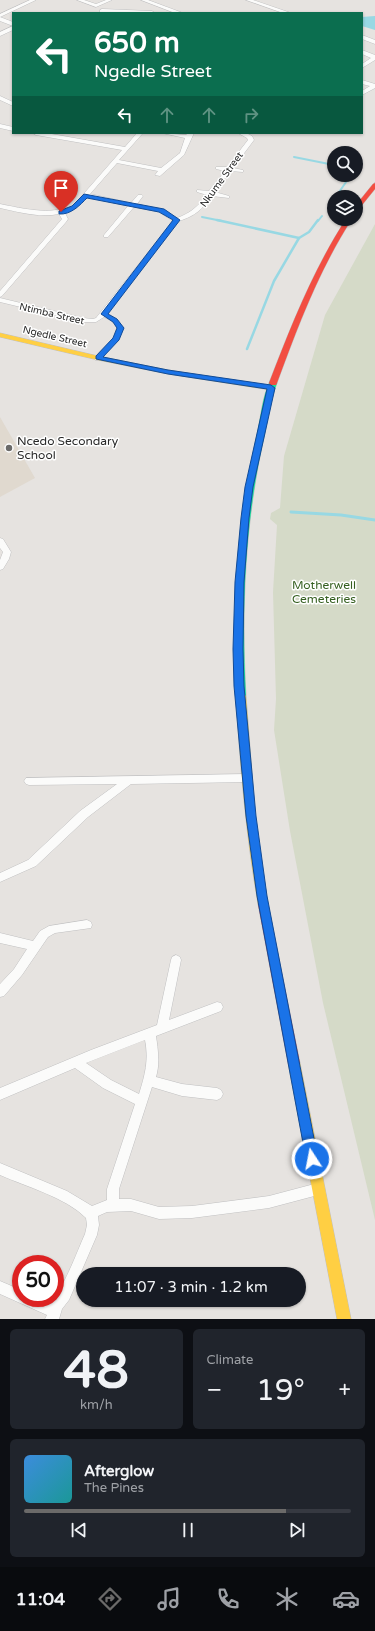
<!DOCTYPE html>
<html lang="en">
<head>
<meta charset="utf-8">
<style>
  :root { --surface:#171b24; --page:#20242c; --text:#f1f3f6; --muted:#9ea1a6; --line:#363941; --accent:#6b6a69 }
  body { margin:0; font-family:"Varela Round",sans-serif; background:var(--page); color:var(--text); height:100vh; display:flex; flex-direction:column; font-size:15px; white-space:nowrap }
  * { box-sizing:border-box; margin:0 }
  p { font-size:13px; color:var(--muted) }
  .icon { flex:none; width:22px; height:22px; fill:none; stroke:currentColor; stroke-width:2; stroke-linecap:round; stroke-linejoin:round }
  .map { position:relative; height:1319px; overflow:hidden }
  .sheet { display:flex; flex-direction:column; gap:10px; padding:10px; background:#0d0f14; flex:1 }
  .sheet>* { flex:none }
  .top-card { position:absolute; left:12px; top:12px; width:351px; height:122px; border-radius:0px; box-shadow:0 1px 3px #0004; background:#0b6e4f; color:#fff; overflow:hidden }
  .tools { position:absolute; left:327px; top:146px; display:grid; gap:8px }
  .tools a { display:grid; place-items:center; width:36px; height:36px; border-radius:50%; background:var(--surface); box-shadow:0 1px 3px #0004; font-size:20px }
  .speed { position:absolute; left:12px; top:1255px; display:flex; gap:8px; font-size:20px; font-weight:700; text-align:center }
  .speed>* { display:grid; place-content:center; width:52px; height:52px; border-radius:50%; background:var(--surface); box-shadow:0 1px 3px #0004; line-height:1 }
  .speed .limit { border:6px solid #d22; background:#fff; color:#111 }
  .pin { position:absolute; display:grid; place-items:center; width:34px; height:34px; color:#fff; margin:-41px -17px; border-radius:50% 50% 50% 0; rotate:-45deg; box-shadow:0 0 4px #0007 }
  .pin .icon { rotate:45deg }
  .me { position:absolute; width:44px; margin:-22px; rotate:349deg; stroke-linejoin:round; filter:drop-shadow(0 0 3px #0008) }
  .turn { display:flex; align-items:center; gap:14px; height:84px; padding:0 16px; font-size:18px }
  .turn .icon { width:52px; height:52px; stroke-width:2.5 }
  .turn b { display:block; font-size:28px; line-height:34px }
  .lanes { display:flex; align-items:center; height:38px; padding:0 16px; background:#0003; justify-content:center; gap:20px; direction:ltr }
  .lanes .off { opacity:.35 }
  .big { font-size:30px; font-weight:600; line-height:1.1 }
  .sheet .tile { flex:1; display:flex; flex-direction:column; justify-content:center; gap:6px; min-width:0; padding:0 14px; border-radius:6px; background:var(--page) }
  .sheet .dial { align-items:center; gap:0 }
  .dial b { font-size:52px; line-height:1 }
  .song { display:flex; align-items:center; gap:12px }
  .cover { width:48px; height:48px; border-radius:6px; background:linear-gradient(135deg,hsl(210 70% 55%),hsl(180 70% 35%)) }
  .played { height:4px; border-radius:2px; background:linear-gradient(90deg,var(--accent) 80%,var(--line) 80%) }
  .keys { display:flex; justify-content:space-around; direction:ltr }
  .heat { display:flex; justify-content:space-between; align-items:center; font-size:22px; direction:ltr }
  .sheet .tiles { flex:1; display:grid; gap:10px; grid-template-columns:1fr 1fr }
  .tile:last-child { grid-column:span 2 }
  .trip { position:absolute; left:76px; top:1267px; width:230px; height:40px; border-radius:20px; background:var(--surface); box-shadow:0 1px 3px #0004; font-weight:600; line-height:40px; text-align:center }
  .tabs { display:flex; height:64px; justify-content:space-around; align-items:center; background:#090b0e; color:var(--muted) }
  .tabs .icon { width:28px; height:28px }
  .tabs .on { color:var(--accent) }
  .tabs b { font-size:18px; color:var(--text) }
  .map>svg:first-child { display:block }
  .education { fill:#e0d9cf }
  .cemetery { fill:#d5dac8 }
  .water { fill:#98d8e3 }
  .lines { fill:none; stroke-linecap:round; stroke-linejoin:round }
  .stream-far2 { stroke:#98d8e3; stroke-width:2 }
  .stream-far1 { stroke:#98d8e3; stroke-width:2.5 }
  .stream { stroke:#98d8e3; stroke-width:3 }
  .street-casing { stroke:#c0c0c1; stroke-width:1 }
  .fast-casing { stroke:#c0c0c1; stroke-width:1 }
  .slow-casing { stroke:#c0c0c1; stroke-width:1 }
  .jam-casing { stroke:#c0c0c1; stroke-width:1 }
  .street { fill:#fbfbfa; fill-rule:evenodd }
  .fast { fill:#16e098; fill-rule:evenodd }
  .slow { fill:#ffcf43; fill-rule:evenodd }
  .jam { fill:#f24e42; fill-rule:evenodd }
  .route { fill:#1a73e8; stroke:#114b97 }
  .poi-dot { fill:#6b6a69; stroke:#fff; stroke-width:1.5 }
  .labels { text-anchor:middle; stroke-width:3; stroke-linejoin:round; paint-order:stroke }
  .far-street-label { font-size:10px; fill:#292929; stroke:#fff }
  .poi-label { font-size:12px; fill:#292929; stroke:#fff; text-anchor:start }
  .park-label { font-size:12px; fill:#355f20; stroke:#fff }
</style>
</head>
<body>
<div class="map">
<svg width="375" height="1319" viewBox="0 0 375 1319">
  <rect width="100%" height="100%" fill="#e6e3e0"/>
  <path class="education" d="M0,417l35,61 -35,19z"/>
  <path class="cemetery" d="M375,224v996l-52,-217 -33,-172 -16,-101 2,-31 -3,-107 4,-67 -7,-6 1,-6 9,-5 4,-52 41,-141z"/>
  <path class="water" d="M375,16v14l-13,-4v-9z"/>
  <g class="lines">
    <g class="stream-far2">
      <path d="M294,157l40,8"/>
      <path d="M337,195l14,-20"/>
      <path d="M202,217l20,4"/>
      <path d="M318,221l4,-5"/>
    </g>
    <g class="stream-far1">
      <path d="M217,220l82,18 -25,43 -27,68"/>
      <path d="M299,238l10,-6 9,-12"/>
    </g>
    <path class="stream" d="M291,512l50,3 34,5"/>
    <g class="street-casing">
      <g id="street">
        <path d="M30,0h6l-36,17 13,5v4l-13,-5v-7z"/>
        <path d="M77,0h7l12,4 10,-4h6l-16,7z"/>
        <path d="M141,0h7l35,13h-8z"/>
        <path d="M246,0h7l38,13h-8z"/>
        <path d="M102,9l50,2 3,2 -55,-1v-2z"/>
        <path d="M13,26v4l-13,6v-4z"/>
        <path d="M362,35l13,5v4l-13,-5z"/>
        <path d="M362,50l13,5v5l-13,8v-4l9,-6 -9,-4z"/>
        <path d="M362,80l13,4v4l-13,7v-4l8,-5 -8,-2z"/>
        <path d="M0,96l13,6v4l-13,-6z"/>
        <path d="M0,124l13,3v4l-13,-3z"/>
        <path d="M33,133h13l79,14 12,-14h6l-24,27 42,8 19,-15 5,-15 -23,-5 24,2 2,-2h6l-10,22 -24,21 -5,-1 3,-4 -41,-8 -27,31 41,9 7,-8h4l1,1 -6,8 26,6 14,8c14,-5 21,-12 30,-23l-10,-3v-2l12,1 16,-20 -9,-2v-2h11l21,-27 -1,-2 -9,-5h8l6,3 2,4 -21,28 10,2v2l-13,-1 -15,21 14,4v2l-17,-2c-11,14 -15,19 -33,25l-72,92 10,6 6,9 -5,12 -17,20h-6l-1,-2 19,-20 4,-10 -5,-7 -8,-4 -8,5h-13l-83,-20v-4l83,20 10,1 3,-1 77,-97 -14,-9 -25,-5 -26,30h-4v-2l24,-29 -41,-9 -10,11 -12,5 3,6 -2,3 -64,74 -2,1v-6l62,-72 -3,-5c-20,4 -40,-2 -59,-6v-4c25,5 48,11 73,2l49,-56 -86,-15z"/>
        <path d="M0,538l3,1 8,13 -2,7 -6,10 -3,1v-10l3,-8 -3,-4z"/>
        <path d="M247,774l3,1 2,3 -2,3 -3,1 -116,2 -43,33 -52,49 -36,16v-9l28,-13 52,-49 37,-27 -88,1 -3,-1 -2,-3 2,-3z"/>
        <path d="M87,920l4,2 1,3 -1,3 -36,5 -7,4 -26,38 -18,21 -4,1v-13l14,-15 13,-20 -27,-6v-10l33,8 7,-10 9,-5z"/>
        <path d="M176,955l4,2 1,3 -12,60 48,-18 4,1 2,4 -2,4 -65,25c2,14 4,28 0,41l26,7 35,4 4,2 2,4 -2,4 -4,2 -35,-4 -30,-9 -33,102v10h12l28,8 33,-1 77,-10 49,-13 4,2 2,4 -2,4 -4,2 -49,13 -77,10 -33,1 -28,-8 -24,1 -9,4 1,9 -2,10 -28,65 -7,9 -3,10h-14l2,-4 -47,-21v-13l21,9v8h17l10,4c13,-5 30,-53 37,-68l2,-9 -1,-7c-21,-21 -59,-31 -86,-43v-12l67,28 25,15 15,-6v-11l28,-85 -32,-16 -28,-20 -75,32v-12l91,-38 66,-25 14,-65 1,-3zM145,1040c4,20 0,35 -6,54l-28,-14 -25,-17z"/>
      </g>
    </g>
    <g class="fast-casing">
      <path id="fast" d="M270,381h6l1,2c-6,17 -9,33 -12,50 -20,87 -24,174 -19,263l-2,2h-6l-2,-2c-4,-89 1,-175 21,-262 4,-17 5,-37 13,-53z"/>
    </g>
    <g class="slow-casing">
      <g id="slow">
        <path d="M0,333l98,23 70,14 103,16 4,2 -4,2 -103,-16 -70,-14 -98,-23z"/>
        <path d="M241,692l3,2 2,2 10,130 12,78 -1,3 -4,2 -4,-2 -1,-3c-12,-69 -18,-138 -22,-208l2,-2z"/>
        <path d="M294,1058l4,1 2,4 51,256h-14l-49,-256 2,-4z"/>
      </g>
    </g>
    <g class="jam-casing">
      <g id="jam">
        <path d="M375,183v6l-17,21 -2,1v-6l17,-21z"/>
        <path d="M346,219h6c-33,51 -54,107 -75,164l-1,2h-6l-1,-2c22,-57 44,-113 77,-164z"/>
        <path d="M263,899l4,2 1,3 32,159 -2,4 -4,1 -4,-1 -2,-4 -30,-159 1,-3z"/>
      </g>
    </g>
    <use href="#street" class="street"/>
    <use href="#fast" class="fast"/>
    <use href="#slow" class="slow"/>
    <use href="#jam" class="jam"/>
  </g>
  <path class="route" d="M84,194l80,15 16,11 -72,94 9,5 7,9 -5,12 -16,17 65,13 103,15 4,3 -22,99 -4,31 -5,64 -1,67 1,37 12,130 11,80 51,263 -2,4 -4,2 -4,-2 -2,-4 -49,-263 -11,-80 -12,-130 -1,-37 2,-67 6,-64 4,-31 22,-98 -99,-15 -72,-15v-3l17,-18 4,-10 -4,-6 -12,-8 72,-94 -14,-8 -72,-14c-7,7 -16,17 -28,16v-3l13,-5z"/>
  <circle class="poi-dot" cx="9" cy="448" r="4"/>
  <g class="labels">
    <g class="far-street-label">
      <text transform="translate(221 179) rotate(-54)" y="4">Nkume Street</text>
      <text transform="translate(52 313) rotate(13)" y="4">Ntimba Street</text>
      <text transform="translate(55 336) rotate(13)" y="4">Ngedle Street</text>
    </g>
    <g class="poi-label">
      <text x="17" y="445">Ncedo Secondary<tspan x="17" dy="14">School</tspan></text>
    </g>
    <g class="park-label">
      <text x="324" y="589">Motherwell<tspan x="324" dy="14">Cemeteries</tspan></text>
    </g>
  </g>
</svg>
<div class="tools">
<a><svg class="icon" aria-label="search" viewBox="0 0 24 24"><circle cx="10" cy="10" r="6"/><path d="M15 15l6 6"/></svg></a>
<a><svg class="icon" aria-label="layers" viewBox="0 0 24 24"><path d="M12 4l9 5-9 5-9-5zM3 14l9 5 9-5"/></svg></a>
</div>
<div class="speed"><div class="limit">50</div></div>
<div class="pin" style="left:61px;top:212px;background:#d93025"><svg class="icon" aria-label="arrive" viewBox="0 0 24 24"><path d="M6 21V4h12l-3 4 3 4H6"/></svg></div>
<svg class="me" style="left:312px;top:1159px" viewBox="-20 -20 40 40"><circle r="17" fill="#1a73e8" stroke="#fff" stroke-width="3"/><path d="M0-11L8 9 0 5-8 9z" fill="#fff"/></svg>
<div class="trip">11:07 · 3 min · 1.2 km</div>
<div class="top-card">
<div class="turn"><svg class="icon" aria-label="left" viewBox="0 0 24 24"><path d="M17 20v-9H6M10 6l-5 5 5 5"/></svg><div><b>650 m</b>Ngedle Street</div></div>
<div class="lanes"><svg class="icon" aria-label="left" viewBox="0 0 24 24"><path d="M17 20v-9H6M10 6l-5 5 5 5"/></svg><svg class="icon off" aria-label="ahead" viewBox="0 0 24 24"><path d="M12 20V5M6 11l6-6 6 6"/></svg><svg class="icon off" aria-label="ahead" viewBox="0 0 24 24"><path d="M12 20V5M6 11l6-6 6 6"/></svg><svg class="icon off" aria-label="right" viewBox="0 0 24 24"><path d="M7 20v-9h11M14 6l5 5-5 5"/></svg></div>
</div>
</div>
<section class="sheet">
<div class="tiles">
<div class="tile dial"><b>48</b><p>km/h</p></div>
<div class="tile"><p>Climate</p>
<div class="heat"><a>−</a><b class="big">19°</b><a>+</a></div>
</div>
<div class="tile">
<div class="song"><i class="cover"></i><div><b>Afterglow</b><p>The Pines</p></div></div>
<div class="played"></div>
<div class="keys"><svg class="icon" aria-label="previous" viewBox="0 0 24 24"><path d="M18 5L8 12l10 7zM5 5v14"/></svg><svg class="icon" aria-label="pause" viewBox="0 0 24 24"><path d="M8 5v14M16 5v14"/></svg><svg class="icon" aria-label="next" viewBox="0 0 24 24"><path d="M6 5l10 7-10 7zM19 5v14"/></svg></div>
</div>
</div>
</section>
<nav class="tabs">
<b>11:04</b>
<svg class="icon on" aria-label="directions" viewBox="0 0 24 24"><path d="M12 3l9 9-9 9-9-9zM9 14v-3h6M13 9l2 2-2 2"/></svg>
<svg class="icon" aria-label="music" viewBox="0 0 24 24"><path d="M9 18V5l10-2v13"/><circle cx="6" cy="18" r="3"/><circle cx="16" cy="16" r="3"/></svg>
<svg class="icon" aria-label="phone" viewBox="0 0 24 24"><path d="M5 4h4l2 5-3 2q2 4 5 5l2-3 5 2v4C11 20 4 13 5 4z"/></svg>
<svg class="icon" aria-label="climate" viewBox="0 0 24 24"><path d="M12 3v18M4 7l16 10M4 17L20 7"/></svg>
<svg class="icon" aria-label="car" viewBox="0 0 24 24"><path d="M5 17H2v-5l4-1 3-4h7l3 4 3 1v5h-3M9 17h6M6 11h13"/><circle cx="7" cy="17" r="2"/><circle cx="17" cy="17" r="2"/></svg>
</nav>
</body>
</html>
